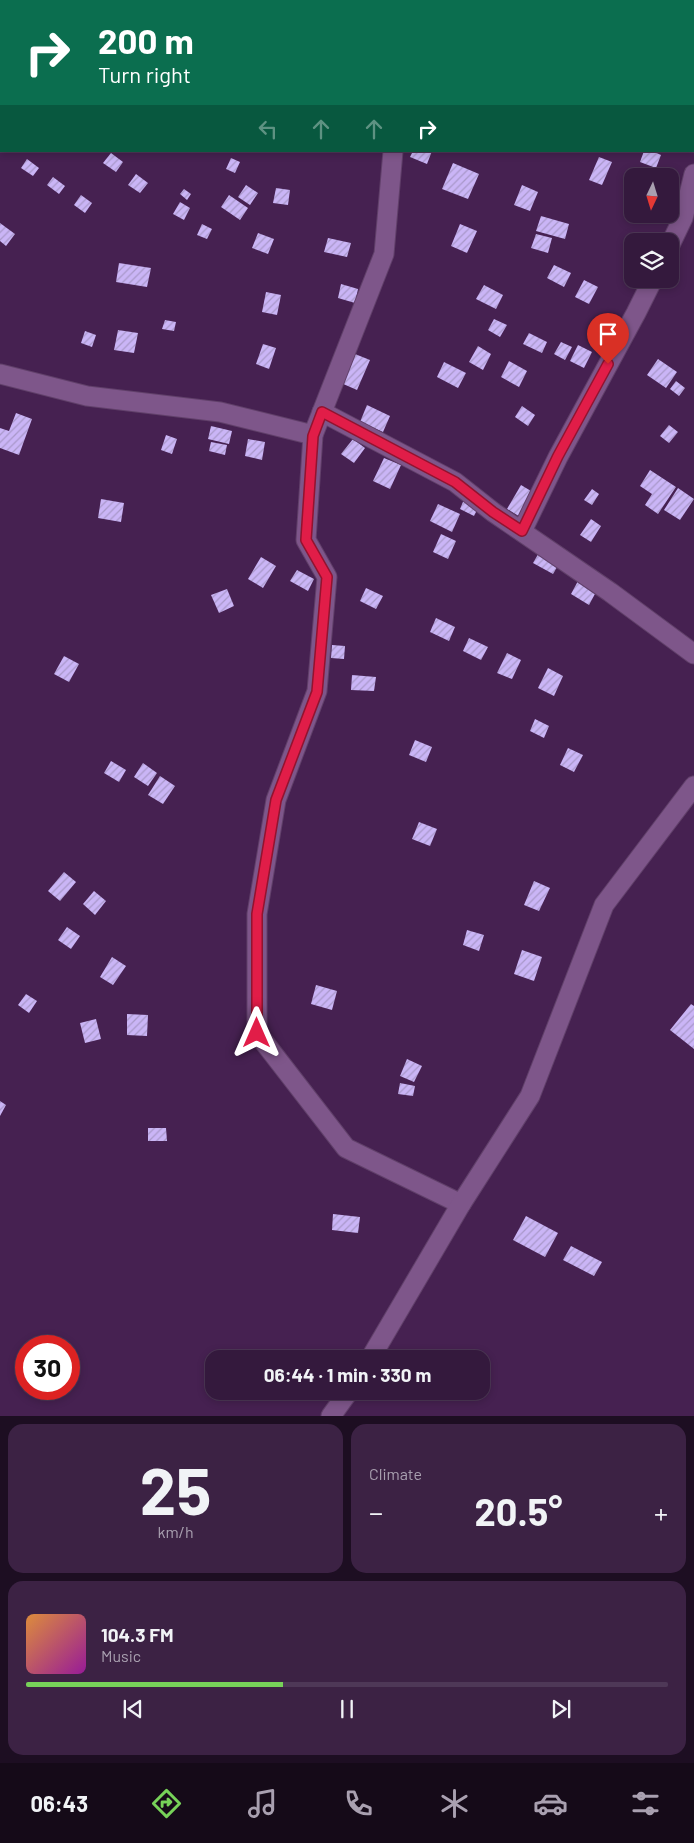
<!DOCTYPE html>
<html lang="en">
<head>
<meta charset="utf-8">
<style>
  :root { --surface:#34193d; --page:#3c2244; --text:#f1f3f6; --muted:#a9a0b0; --line:#4e3857; --accent:#77d259 }
  body { margin:0; font-family:Barlow,sans-serif; background:var(--page); color:var(--text); height:100vh; display:flex; flex-direction:column; font-size:19px; white-space:nowrap }
  * { box-sizing:border-box; margin:0 }
  p { font-size:16px; color:var(--muted) }
  .icon { flex:none; width:28px; height:28px; fill:none; stroke:currentColor; stroke-width:2; stroke-linecap:round; stroke-linejoin:round }
  .map { position:relative; height:1416px; overflow:hidden }
  .sheet { display:flex; flex-direction:column; gap:8px; padding:8px; background:#1d0e22; flex:1 }
  .sheet>* { flex:none }
  .top-card { position:absolute; left:0px; top:0px; width:695px; height:152px; box-shadow:0 2px 8px #0003,0 0 0 1px var(--line); background:#0b6e4f; color:#fff; overflow:hidden }
  .needle { width:32px; rotate:184deg }
  .controls { position:absolute; left:624px; top:168px; display:grid; gap:10px }
  .controls a { display:grid; place-items:center; width:55px; height:55px; border-radius:10px; background:var(--surface); box-shadow:0 2px 8px #0003,0 0 0 1px var(--line); font-size:25px }
  .speed { position:absolute; left:15px; top:1335px; display:flex; gap:10px; font-size:25px; font-weight:700; text-align:center }
  .speed>* { display:grid; place-content:center; width:65px; height:65px; border-radius:50%; background:var(--surface); box-shadow:0 2px 8px #0003,0 0 0 1px var(--line); line-height:1 }
  .speed .limit { border:8px solid #d22; background:#fff; color:#111 }
  .pin { position:absolute; display:grid; place-items:center; width:42px; height:42px; color:#fff; margin:-51px -21px; border-radius:50% 50% 50% 0; rotate:-45deg; box-shadow:0 0 5px #0007 }
  .pin .icon { rotate:45deg }
  .me { position:absolute; width:55px; margin:-28px; rotate:0deg; stroke-linejoin:round; filter:drop-shadow(0 0 4px #0008) }
  .turn { display:flex; align-items:center; gap:18px; height:105px; padding:0 15px; font-size:22px }
  .turn .icon { width:65px; height:65px; stroke-width:2.5 }
  .turn b { display:block; font-size:35px; line-height:42px }
  .lanes { display:flex; align-items:center; height:48px; padding:0 15px; background:#0003; justify-content:center; gap:25px; direction:ltr }
  .lanes .off { opacity:.35 }
  .big { font-size:38px; font-weight:700; line-height:1.1 }
  .sheet .card { flex:1; display:flex; flex-direction:column; justify-content:center; gap:8px; min-width:0; padding:0 18px; border-radius:15px; background:var(--page) }
  .sheet .dial { align-items:center; gap:0 }
  .dial b { font-size:65px; line-height:1 }
  .song { display:flex; align-items:center; gap:15px }
  .cover { width:60px; height:60px; border-radius:8px; background:linear-gradient(135deg,hsl(30 70% 55%),hsl(300 70% 35%)) }
  .played { height:5px; border-radius:2px; background:linear-gradient(90deg,var(--accent) 40%,var(--line) 40%) }
  .keys { display:flex; justify-content:space-around; direction:ltr }
  .heat { display:flex; justify-content:space-between; align-items:center; font-size:28px; direction:ltr }
  .sheet .tiles { flex:1; display:grid; gap:8px; grid-template-columns:1fr 1fr }
  .card:last-child { grid-column:span 2 }
  .trip { position:absolute; left:205px; top:1350px; width:285px; height:50px; border-radius:15px; background:var(--surface); box-shadow:0 2px 8px #0003,0 0 0 1px var(--line); font-weight:700; line-height:50px; text-align:center }
  .dock { display:flex; height:80px; justify-content:space-around; align-items:center; background:#150a18; color:var(--muted) }
  .dock .icon { width:35px; height:35px }
  .dock .current { color:var(--accent) }
  .dock b { font-size:22px; color:var(--text) }
  .map>svg:first-child { display:block }
  .building { fill:url(#building-hatch) }
  .lines { fill:none; stroke-linecap:round; stroke-linejoin:round }
  .street-casing { stroke:#61406a; stroke-width:21 }
  .street { stroke:#7e568a; stroke-width:19 }
  .route-casing { stroke:#92132f; stroke-width:12 }
  .route { stroke:#e11d48; stroke-width:9 }
</style>
</head>
<body>
<div class="map">
<svg width="694" height="1416" viewBox="0 0 694 1416">
  <defs>
    <pattern id="building-hatch" width="6" height="6" patternUnits="userSpaceOnUse" patternTransform="scale(1.25)"><rect width="6" height="6" fill="#cab5f6"/><path d="M-1 1l2-2M0 6l6-6M5 7l2-2" fill="none" stroke="#a998ca"/></pattern>
  </defs>
  <rect width="100%" height="100%" fill="#462151"/>
  <g class="building">
    <path d="M413,151h19l-5,13 -17,-7z"/>
    <path d="M644,151h8l9,4 -5,13 -16,-6z"/>
    <path d="M111,153l12,9 -7,10 -13,-9z"/>
    <path d="M599,157l13,5 -10,23 -13,-5z"/>
    <path d="M231,158l9,4 -5,11 -9,-4z"/>
    <path d="M27,159l12,9 -6,8 -12,-8z"/>
    <path d="M453,163l26,11 -11,25 -26,-10z"/>
    <path d="M136,174l12,9 -8,10 -12,-8z"/>
    <path d="M53,177l12,9 -6,8 -12,-9z"/>
    <path d="M246,185l12,8 -8,12 -12,-8z"/>
    <path d="M522,185l16,7 -8,19 -16,-6z"/>
    <path d="M276,188l14,2 -2,15 -15,-2z"/>
    <path d="M184,189l7,5 -4,6 -7,-6z"/>
    <path d="M81,195l11,8 -7,10 -11,-8z"/>
    <path d="M229,195l19,13 -8,12 -19,-13z"/>
    <path d="M180,202l10,6 -6,12 -11,-6z"/>
    <path d="M541,216l28,8 -4,15 -29,-8z"/>
    <path d="M0,223l15,11 -9,12 -6,-5z"/>
    <path d="M202,224l10,5 -5,10 -10,-4z"/>
    <path d="M460,224l17,7 -10,22 -16,-7z"/>
    <path d="M258,233l16,6 -6,15 -16,-6z"/>
    <path d="M536,234l16,4 -4,15 -17,-5z"/>
    <path d="M328,238l23,5 -4,14 -23,-5z"/>
    <path d="M119,263l32,5 -4,19 -31,-5z"/>
    <path d="M554,265l17,8 -7,14 -17,-9z"/>
    <path d="M584,280l14,7 -9,17 -14,-7z"/>
    <path d="M341,284l17,5 -3,14 -17,-5z"/>
    <path d="M484,285l19,10 -7,14 -20,-10z"/>
    <path d="M266,292l15,3 -4,20 -15,-3z"/>
    <path d="M494,319l13,6 -7,12 -12,-7z"/>
    <path d="M165,320l11,2 -2,9 -12,-2z"/>
    <path d="M118,330l20,3 -4,20 -20,-3z"/>
    <path d="M85,331l11,4 -4,12 -11,-4z"/>
    <path d="M529,333l18,9 -5,11 -19,-9z"/>
    <path d="M561,342l11,5 -7,13 -11,-6z"/>
    <path d="M263,344l13,4 -7,21 -13,-5z"/>
    <path d="M578,345l14,7 -8,16 -14,-7z"/>
    <path d="M478,346l13,8 -8,16 -14,-8z"/>
    <path d="M355,354l15,6 -13,30 -16,-7z"/>
    <path d="M658,359l19,13 -11,16 -19,-13z"/>
    <path d="M509,361l18,10 -8,16 -18,-10z"/>
    <path d="M444,362l22,11 -8,15 -21,-11z"/>
    <path d="M676,381l9,7 -6,8 -9,-7z"/>
    <path d="M367,405l23,11 -7,16 -23,-10z"/>
    <path d="M522,406l13,9 -7,11 -13,-9z"/>
    <path d="M16,413l16,6 -13,36 -19,-7v-20l9,3z"/>
    <path d="M669,425l9,7 -9,11 -9,-7z"/>
    <path d="M211,426l21,5 -3,13 -21,-5z"/>
    <path d="M166,435l11,4 -5,15 -11,-4z"/>
    <path d="M248,439l17,3 -3,18 -17,-4z"/>
    <path d="M353,439l12,9 -11,15 -13,-9z"/>
    <path d="M211,442l16,3 -2,10 -16,-4z"/>
    <path d="M384,458l17,7 -11,24 -17,-8z"/>
    <path d="M650,470l26,17 -18,27 -13,-9 7,-11 -12,-8z"/>
    <path d="M521,485l15,9 -14,24 -15,-9z"/>
    <path d="M678,488l16,11 -14,21 -16,-10z"/>
    <path d="M592,489l7,5 -7,11 -8,-5z"/>
    <path d="M465,497l15,7 -6,12 -14,-7z"/>
    <path d="M101,499l23,4 -3,19 -23,-4z"/>
    <path d="M438,504l22,10 -8,18 -22,-11z"/>
    <path d="M591,519l10,7 -10,16 -11,-7z"/>
    <path d="M441,534l15,7 -8,18 -15,-7z"/>
    <path d="M540,551l20,11 -7,12 -20,-11z"/>
    <path d="M261,557l15,9 -13,22 -15,-9z"/>
    <path d="M297,570l17,9 -6,12 -18,-10z"/>
    <path d="M578,581l18,11 -7,13 -18,-11z"/>
    <path d="M366,588l17,8 -7,13 -16,-8z"/>
    <path d="M227,589l7,17 -15,7 -8,-18z"/>
    <path d="M436,618l19,9 -6,14 -19,-9z"/>
    <path d="M469,638l19,9 -7,13 -18,-9z"/>
    <path d="M332,645l13,1 -1,13 -13,-1z"/>
    <path d="M507,653l14,7 -9,19 -15,-6z"/>
    <path d="M64,656l15,8 -10,18 -15,-8z"/>
    <path d="M548,668l15,8 -9,20 -16,-8z"/>
    <path d="M352,675l24,2 -2,14 -23,-1z"/>
    <path d="M535,719l14,7 -5,12 -14,-7z"/>
    <path d="M415,740l17,7 -6,15 -17,-7z"/>
    <path d="M568,748l15,7 -9,17 -14,-7z"/>
    <path d="M111,761l15,9 -7,12 -15,-9z"/>
    <path d="M143,763l14,10 -9,13 -14,-9z"/>
    <path d="M160,776l15,10 -12,18 -15,-9z"/>
    <path d="M419,822l18,7 -7,17 -18,-7z"/>
    <path d="M64,872l12,10 -16,19 -12,-10z"/>
    <path d="M534,881l16,7 -11,23 -15,-6z"/>
    <path d="M94,891l12,10 -11,14 -12,-11z"/>
    <path d="M67,927l13,9 -9,13 -13,-9z"/>
    <path d="M467,930l17,5 -5,16 -16,-6z"/>
    <path d="M522,950l20,7 -8,24 -20,-7z"/>
    <path d="M112,957l14,9 -13,19 -13,-8z"/>
    <path d="M316,985l21,6 -5,19 -21,-6z"/>
    <path d="M26,994l11,7 -8,12 -11,-8z"/>
    <path d="M691,1004l3,2v43l-24,-19z"/>
    <path d="M127,1014l21,1 -1,21 -20,-1z"/>
    <path d="M96,1019l5,20 -16,4 -5,-20z"/>
    <path d="M407,1059l15,7 -8,16 -14,-6z"/>
    <path d="M400,1083l15,3 -2,10 -15,-2z"/>
    <path d="M0,1101l6,4 -6,11z"/>
    <path d="M148,1128h18l1,13h-19z"/>
    <path d="M333,1214l27,3 -2,16 -26,-3z"/>
    <path d="M526,1216l32,17 -13,24 -32,-17z"/>
    <path d="M571,1246l31,16 -8,14 -31,-16z"/>
  </g>
  <g class="lines">
    <g class="street-casing">
      <g id="street">
        <path d="M483,0l4,1"/>
        <path d="M404,1l1,-1"/>
        <path d="M393,151l-9,103 -71,181 -7,105 21,37 -10,114 -41,109 -19,114v119l89,115 115,56"/>
        <path d="M670,245l13,-27 11,-44"/>
        <path d="M0,374l87,22 133,16 93,23"/>
        <path d="M322,412l133,70 38,30 117,80 84,62"/>
        <path d="M522,531l36,-74 78,-144 17,-34"/>
        <path d="M370,1359l91,-155 69,-108 74,-191 90,-119"/>
        <path d="M331,1416l18,-25"/>
      </g>
    </g>
    <use href="#street" class="street"/>
  </g>
  <g class="lines">
    <g class="route-casing">
      <path id="route" d="M257,1033v-119l19,-114 41,-108 10,-115 -21,-37 7,-104 9,-24 133,70 38,30 29,19 36,-75 50,-92"/>
    </g>
    <use href="#route" class="route"/>
  </g>
</svg>
<div class="controls">
<a><svg class="needle" viewBox="-14 -14 28 28"><path d="M0-13l5 13h-10z" fill="#e53935"/><path d="M0 13l5-13h-10z" fill="#a9a0b0"/></svg></a>
<a><svg class="icon" aria-label="layers" viewBox="0 0 24 24"><path d="M12 4l9 5-9 5-9-5zM3 14l9 5 9-5"/></svg></a>
</div>
<div class="speed"><div class="limit">30</div></div>
<div class="pin" style="left:608px;top:364px;background:#d93025"><svg class="icon" aria-label="arrive" viewBox="0 0 24 24"><path d="M6 21V4h12l-3 4 3 4H6"/></svg></div>
<svg class="me" style="left:257px;top:1033px" viewBox="-20 -20 40 40"><path d="M0-17L14 15 0 8-14 15z" fill="#e11d48" stroke="#fff" stroke-width="4"/></svg>
<div class="trip">06:44 · 1 min · 330 m</div>
<div class="top-card">
<div class="turn"><svg class="icon" aria-label="right" viewBox="0 0 24 24"><path d="M7 20v-9h11M14 6l5 5-5 5"/></svg><div><b>200 m</b>Turn right</div></div>
<div class="lanes"><svg class="icon off" aria-label="left" viewBox="0 0 24 24"><path d="M17 20v-9H6M10 6l-5 5 5 5"/></svg><svg class="icon off" aria-label="ahead" viewBox="0 0 24 24"><path d="M12 20V5M6 11l6-6 6 6"/></svg><svg class="icon off" aria-label="ahead" viewBox="0 0 24 24"><path d="M12 20V5M6 11l6-6 6 6"/></svg><svg class="icon" aria-label="right" viewBox="0 0 24 24"><path d="M7 20v-9h11M14 6l5 5-5 5"/></svg></div>
</div>
</div>
<section class="sheet">
<div class="tiles">
<div class="card dial"><b>25</b><p>km/h</p></div>
<div class="card"><p>Climate</p>
<div class="heat"><a>−</a><b class="big">20.5°</b><a>+</a></div>
</div>
<div class="card">
<div class="song"><i class="cover"></i><div><b>104.3 FM</b><p>Music</p></div></div>
<div class="played"></div>
<div class="keys"><svg class="icon" aria-label="previous" viewBox="0 0 24 24"><path d="M18 5L8 12l10 7zM5 5v14"/></svg><svg class="icon" aria-label="pause" viewBox="0 0 24 24"><path d="M8 5v14M16 5v14"/></svg><svg class="icon" aria-label="next" viewBox="0 0 24 24"><path d="M6 5l10 7-10 7zM19 5v14"/></svg></div>
</div>
</div>
</section>
<nav class="dock">
<b>06:43</b>
<svg class="icon current" aria-label="directions" viewBox="0 0 24 24"><path d="M12 3l9 9-9 9-9-9zM9 14v-3h6M13 9l2 2-2 2"/></svg>
<svg class="icon" aria-label="music" viewBox="0 0 24 24"><path d="M9 18V5l10-2v13"/><circle cx="6" cy="18" r="3"/><circle cx="16" cy="16" r="3"/></svg>
<svg class="icon" aria-label="phone" viewBox="0 0 24 24"><path d="M5 4h4l2 5-3 2q2 4 5 5l2-3 5 2v4C11 20 4 13 5 4z"/></svg>
<svg class="icon" aria-label="climate" viewBox="0 0 24 24"><path d="M12 3v18M4 7l16 10M4 17L20 7"/></svg>
<svg class="icon" aria-label="car" viewBox="0 0 24 24"><path d="M5 17H2v-5l4-1 3-4h7l3 4 3 1v5h-3M9 17h6M6 11h13"/><circle cx="7" cy="17" r="2"/><circle cx="17" cy="17" r="2"/></svg>
<svg class="icon" aria-label="filters" viewBox="0 0 24 24"><path d="M4 7h16M4 17h16"/><circle cx="9" cy="7" r="2"/><circle cx="15" cy="17" r="2"/></svg>
</nav>
</body>
</html>
